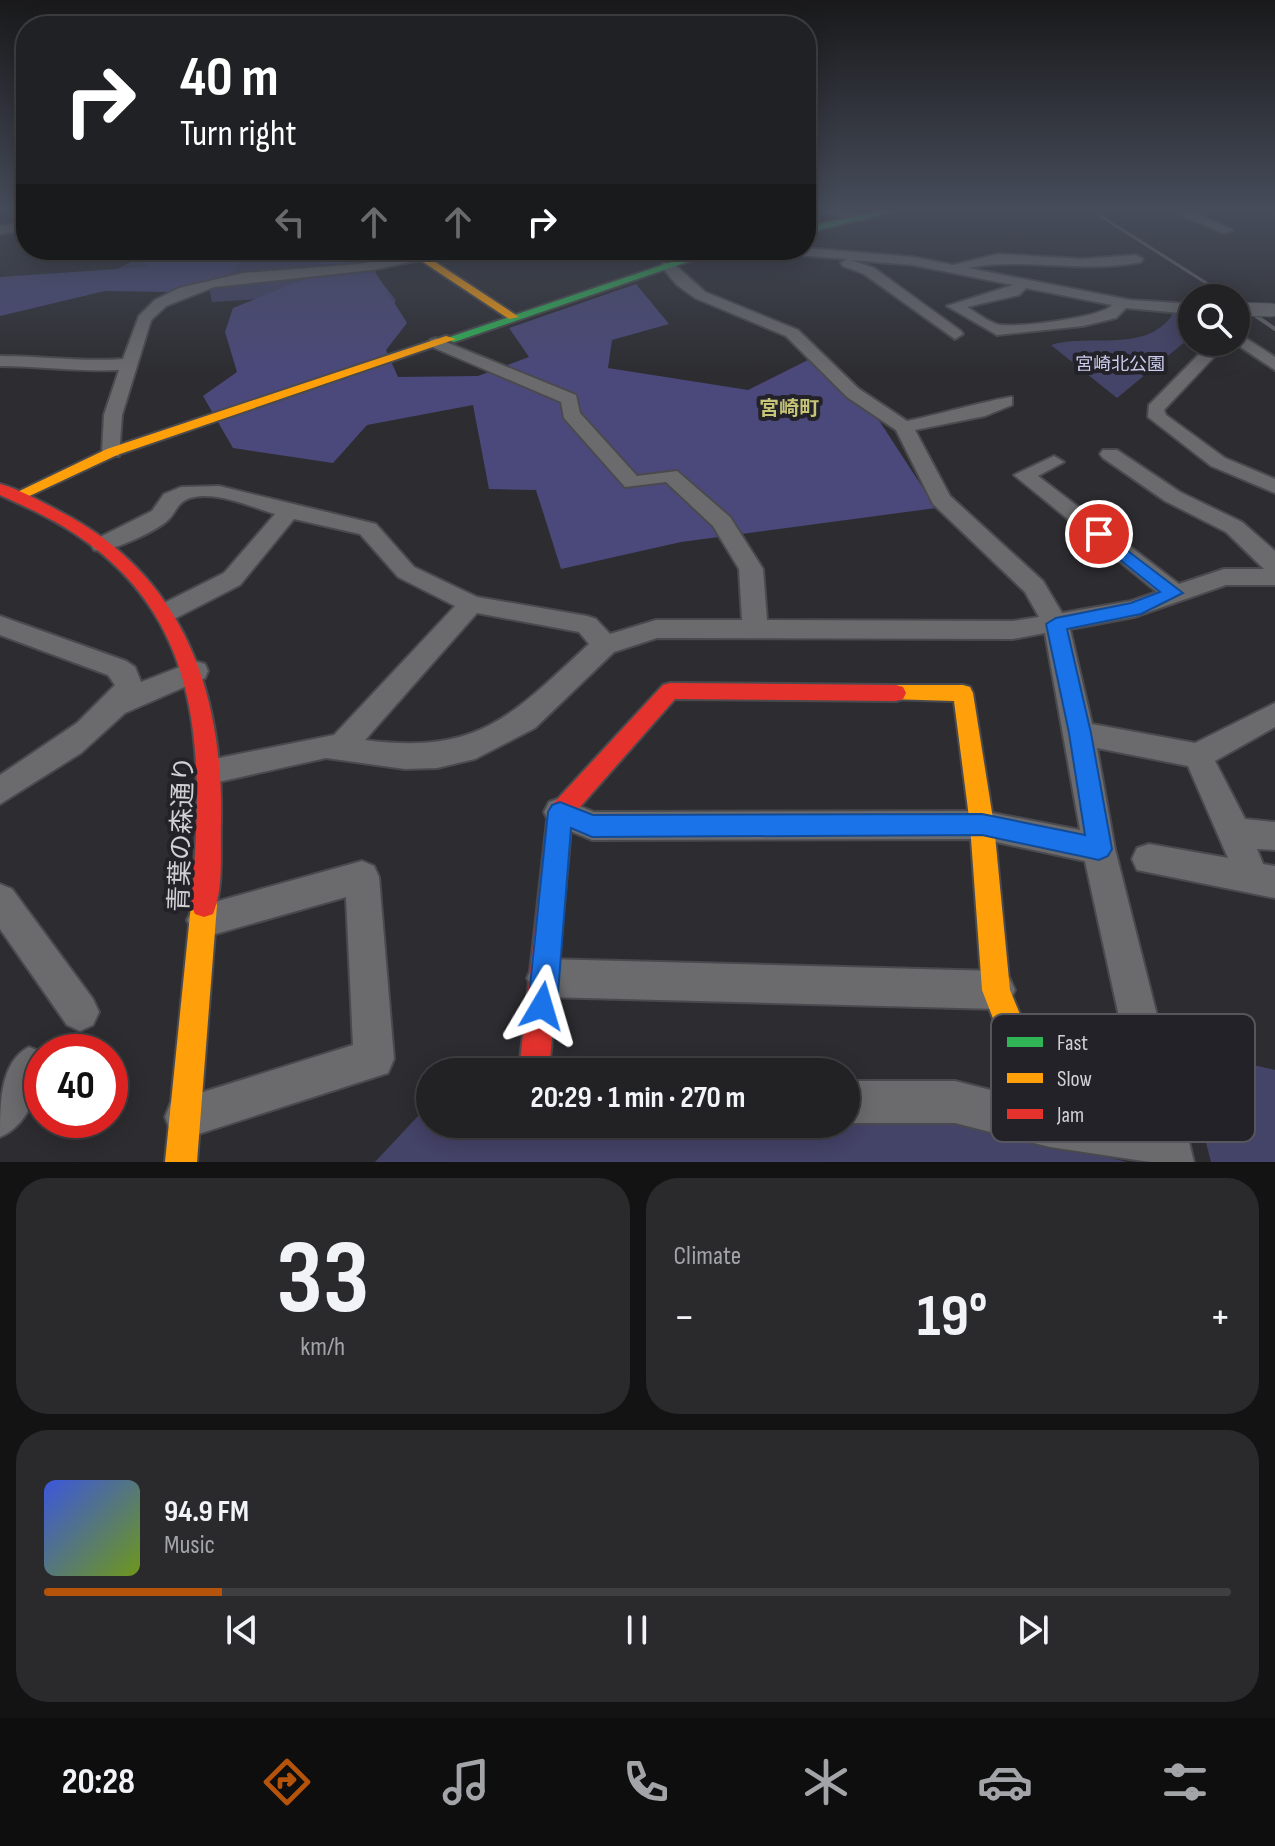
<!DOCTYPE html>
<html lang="en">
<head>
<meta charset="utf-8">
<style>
  :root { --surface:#222225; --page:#2a2a2d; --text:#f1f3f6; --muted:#a2a4a7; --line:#3f3f42; --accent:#b45309 }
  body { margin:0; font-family:"Sofia Sans Condensed","Noto Sans JP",sans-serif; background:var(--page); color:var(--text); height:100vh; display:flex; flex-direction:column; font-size:30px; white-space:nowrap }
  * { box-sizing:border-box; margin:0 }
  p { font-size:26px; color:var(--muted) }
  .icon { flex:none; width:44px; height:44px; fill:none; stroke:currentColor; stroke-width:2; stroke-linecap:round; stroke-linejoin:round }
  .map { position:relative; height:1162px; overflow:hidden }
  .details { display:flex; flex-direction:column; gap:16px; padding:16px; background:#131314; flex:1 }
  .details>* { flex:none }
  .banner { position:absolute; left:16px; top:16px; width:800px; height:244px; border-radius:32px; box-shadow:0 4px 20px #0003,0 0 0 2px var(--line); background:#202124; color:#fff; overflow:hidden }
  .controls { position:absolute; left:1178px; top:284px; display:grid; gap:16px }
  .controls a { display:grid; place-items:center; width:72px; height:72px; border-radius:50%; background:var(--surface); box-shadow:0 4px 20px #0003,0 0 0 2px var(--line); font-size:40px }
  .speed { position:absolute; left:24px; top:1034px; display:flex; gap:16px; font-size:40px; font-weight:700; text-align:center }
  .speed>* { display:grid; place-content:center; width:104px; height:104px; border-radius:50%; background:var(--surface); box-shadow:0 4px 20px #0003,0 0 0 2px var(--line); line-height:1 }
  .speed .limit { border:12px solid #d22; background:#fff; color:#111 }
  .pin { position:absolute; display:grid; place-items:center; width:68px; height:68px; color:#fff; margin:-34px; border:4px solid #fff; border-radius:50%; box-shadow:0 2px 8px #0007 }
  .me { position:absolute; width:88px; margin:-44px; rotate:7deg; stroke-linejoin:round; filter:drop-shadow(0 0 6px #0008) }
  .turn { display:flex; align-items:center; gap:28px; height:168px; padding:0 32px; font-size:36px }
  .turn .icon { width:104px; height:104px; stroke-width:2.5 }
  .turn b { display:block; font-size:56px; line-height:68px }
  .lanes { display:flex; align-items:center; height:76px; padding:0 32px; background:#0003; justify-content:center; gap:40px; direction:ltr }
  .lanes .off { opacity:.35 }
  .big { font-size:60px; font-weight:700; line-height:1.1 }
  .details .widget { flex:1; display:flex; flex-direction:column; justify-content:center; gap:12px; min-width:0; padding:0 28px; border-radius:32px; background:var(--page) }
  .details .dial { align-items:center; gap:0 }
  .dial b { font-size:104px; line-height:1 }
  .song { display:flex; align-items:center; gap:24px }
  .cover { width:96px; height:96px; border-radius:12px; background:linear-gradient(135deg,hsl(230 70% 55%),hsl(80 70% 35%)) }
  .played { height:8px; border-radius:4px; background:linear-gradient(90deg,var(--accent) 15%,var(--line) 15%) }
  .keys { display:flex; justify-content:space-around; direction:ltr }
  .heat { display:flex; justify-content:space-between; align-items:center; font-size:44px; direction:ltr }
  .details .tiles { flex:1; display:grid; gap:16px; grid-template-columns:1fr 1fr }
  .widget:last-child { grid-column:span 2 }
  .trip { position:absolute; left:416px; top:1058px; width:444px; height:80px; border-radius:40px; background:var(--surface); box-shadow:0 4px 20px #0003,0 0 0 2px var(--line); font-weight:700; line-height:80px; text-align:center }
  .tabs { display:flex; height:128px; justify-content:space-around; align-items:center; background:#0e0e0f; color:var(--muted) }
  .tabs .icon { width:56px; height:56px }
  .tabs .on { color:var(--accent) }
  .tabs b { font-size:36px; color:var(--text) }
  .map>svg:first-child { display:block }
  .green { fill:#444368 }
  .forest { fill:#4b497b }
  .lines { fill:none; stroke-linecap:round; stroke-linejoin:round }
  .street-casing { stroke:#4a4a4e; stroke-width:4 }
  .fast-casing { stroke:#4a4a4e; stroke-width:4 }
  .slow-casing { stroke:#4a4a4e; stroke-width:4 }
  .jam-casing { stroke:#4a4a4e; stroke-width:4 }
  .street { fill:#6b6b6e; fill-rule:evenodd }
  .fast { fill:#30b455; fill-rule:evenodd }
  .slow { fill:#ff9f0a; fill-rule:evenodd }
  .jam { fill:#e5322d; fill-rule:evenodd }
  .rail-far1 { stroke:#636366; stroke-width:3 }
  .rail { stroke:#636366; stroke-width:4 }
  .street-bridge-casing { stroke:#4a4a4e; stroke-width:15; stroke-linecap:butt }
  .street-bridge { stroke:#6b6b6e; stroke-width:13 }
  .route { fill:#1a73e8; stroke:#114b97; stroke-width:2 }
  .labels { text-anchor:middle; stroke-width:8; stroke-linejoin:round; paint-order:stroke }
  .far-park-label { font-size:18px; fill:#ccccf0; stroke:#222228 }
  .far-neighbourhood-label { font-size:20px; font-weight:bold; fill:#c6c476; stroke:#222228 }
  .near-street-label { font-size:26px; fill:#d0d0d5; stroke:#222228 }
  .key { fill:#222228; stroke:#56565c; stroke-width:2 }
  .key-label { font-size:22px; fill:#d0d0d5 }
</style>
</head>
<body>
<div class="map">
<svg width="1275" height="1162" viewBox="0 0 1275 1162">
  <rect width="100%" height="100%" fill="#2d2d31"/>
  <g class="green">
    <path d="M130,250h267l-30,14 29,36 -26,51 -110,-52 -48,3 -4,-21 -95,-10 22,-11z"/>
    <path d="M1169,310l15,2 8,5v19l-75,62 -66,-53c37,-12 95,9 121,-30z"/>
    <path d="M1182,1049l93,21v92h-64z"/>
    <path d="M419,1115h11v9h416v-9h94l187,47h-752z"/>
  </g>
  <g class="forest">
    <path d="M141,250h104l-15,27 -57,15 -68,-1 -105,25v-39l147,-10z"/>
    <path d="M334,250h70l-2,6 -30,11 35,56 -21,27 12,27 80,-1 51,-19 -20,-29 127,-44 33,40 -57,16 -4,28 140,22 60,-30 72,62 56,86 -255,34 -120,27 -25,-79 -47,-1 -16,-84 -106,20 -34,38 -100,-15 -30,-52 34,-24 -12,-40 8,-24 75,-30z"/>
  </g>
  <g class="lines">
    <g class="street-casing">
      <g id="street">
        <path d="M813,210h30l25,7 -6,4z"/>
        <path d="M1169,210h18l46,20 -10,3z"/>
        <path d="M26,222v8l-26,4v-8z"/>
        <path d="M806,248l107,9 40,8 45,-11 84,5 54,-4 7,4 -2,3c-58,12 -116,-5 -173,6l162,32 62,4v10l-66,-6 -10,10 -33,8 -86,9 -50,-29 66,-21 -100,-20 -62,-5 23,8 87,63 2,3 -8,5 -91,-65 -21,-8 -2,-3 6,-4 -61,-5 -7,-4zM1026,288l86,17c-12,13 -91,22 -111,20 -10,-1 -24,-12 -34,-18l52,-12z"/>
        <path d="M442,250h26l-96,20 -158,17 -48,19 -15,14 -29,95 -3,41h-14l-3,-4 2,-37 15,-45c-40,2 -79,-4 -119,-4v-10c42,0 81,6 123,3l16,-43 16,-16 24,-12 64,-15 116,-9z"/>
        <path d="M663,263h10l32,29 93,38 61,59 48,32c16,-3 99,-25 105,-24v8l-27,11 -70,14 35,66 93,85 19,32 69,-12 26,-9 -143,-117 40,-19 10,6 -26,14 141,108 45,-15h40l-38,-37 -61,-31 -62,-43 -3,-4 3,-4h14l63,42 62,30 33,29v34h-49l-92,32 -64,12 22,95 103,19 80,-40v24l-60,34 30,58 30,3v28l-18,-1 6,15 12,2v32l-138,-28 -5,-11 5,-11 12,-4 79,14 -40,-92 -91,-18 18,101 79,313h-44l-100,-15 -95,-24h-109v-42h109l95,24 91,12 -56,-256 -103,-22 -390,1 -43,-18 -5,-10 5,-10 11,-4 34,14 388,-1 98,19 -35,-197 -32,6 -356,-1 -43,14 -79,76 -60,31 -38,9 -32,1 -79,-11 -112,25 -11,-3 -4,-9 4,-9 11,-3 120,-24 121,-129 -57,-29 -38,-43 -66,-15 -54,66 -64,33h-18l-4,-6 4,-6 66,-33 51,-59c-24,-7 -60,-24 -85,-16 -13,4 -14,15 -22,22 -11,11 -60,34 -74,30l-3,-5 3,-5 58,-29 12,-17 17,-7 38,-1 157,38 38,43 63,30 110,19 9,3 14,15 46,-14h86l-3,-51 -26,-43 -47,-44 -41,5 -61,-69 -3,-16 -131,-56v-6l6,-2 140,57 4,18 57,63 40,-5 53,46 33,52 4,51 246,1 26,-4 -14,-25 -92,-88 -37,-74 -49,-33 -61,-61 -91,-38 -18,-13 -16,-19zM477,613l102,19 10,12c-78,72 -110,111 -224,96z"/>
        <path d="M1236,332l39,25v13l-42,-28h3z"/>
        <path d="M1211,342h17l-64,68 2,5 59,43 50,21v14l-64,-27 -63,-49 1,-12z"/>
        <path d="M0,616l126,45 9,6 6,15 54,-21 10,3 3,7 -3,7 -80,35 -44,40 -81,51v-29l77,-52 38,-38 -7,-10 -108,-40z"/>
        <path d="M362,861l12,5 5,11 15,182 -6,14 -202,65 -15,-6 -6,-15 6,-15 182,-57 -7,-148 -141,40 -12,-5 -6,-12 6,-12z"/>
        <path d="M0,884l12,5 81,110 6,13 -6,13 -13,6 -13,-6 -67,-96z"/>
        <path d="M546,959l450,12 13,6 6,13 -6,13 -13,6 -450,-12 -13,-6 -6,-13 6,-13z"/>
        <path d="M29,1047l13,5c0,32 -11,72 -42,85 0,-34 0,-75 29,-90z"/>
      </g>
    </g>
    <g class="fast-casing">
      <g id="fast">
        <path d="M883,210h18l-95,23v-6z"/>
        <path d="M707,250h15l-268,92 -10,-3z"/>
      </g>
    </g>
    <g class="slow-casing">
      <g id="slow">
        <path d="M405,250h12l102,67 -10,2z"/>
        <path d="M446,336l10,3 -339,116 -94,44h-12l-2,-3 98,-47z"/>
        <path d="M896,685h67l7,2 3,6 21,132 16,165 56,136 -5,11 -11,5 -11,-5 -57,-147 -12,-165 -16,-124 -65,-2 -3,-6 3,-6z"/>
        <path d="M204,893l9,3 4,9 -20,257h-32l26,-257 4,-9z"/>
      </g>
    </g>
    <g class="jam-casing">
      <g id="jam">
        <path d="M0,484c21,6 42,18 61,28 122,63 163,180 160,311 -1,28 3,65 -8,91l-9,3 -9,-3 -4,-9c12,-138 18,-279 -110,-367 -25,-18 -53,-30 -81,-43z"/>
        <path d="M670,683l226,2 7,2 3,6 -3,6 -7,2 -221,-2 -103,117 -22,244 5,12h-30l-5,-11 28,-249 4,-7 111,-120z"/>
      </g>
    </g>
    <use href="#street" class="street"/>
    <use href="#fast" class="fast"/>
    <use href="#slow" class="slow"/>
    <use href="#jam" class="jam"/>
    <g class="rail-far1">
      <path d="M1091,210l139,88"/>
      <path d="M1236,302l23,16"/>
    </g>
    <path class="rail" d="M1256,316l19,13"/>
    <g class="street-bridge-casing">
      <path id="street-bridge" d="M1236,309l37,1"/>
    </g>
    <use href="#street-bridge" class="street-bridge"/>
  </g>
  <linearGradient id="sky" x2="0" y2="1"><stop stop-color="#19191b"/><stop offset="0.56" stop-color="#464c5a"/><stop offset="1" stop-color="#464c5a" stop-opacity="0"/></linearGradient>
  <rect width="1275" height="373" fill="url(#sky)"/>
  <path class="route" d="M1099,529l84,64 -42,21 -74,15 24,104 21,116 -4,7 -9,4 -117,-25 -390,2 -21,-9 -14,178 -4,10 -11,4 -10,-4 -4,-10 20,-194 4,-7 8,-3 33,13 389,-1 103,21 -16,-102 -23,-109 10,-6 75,-15 29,-11 -67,-54v-7z"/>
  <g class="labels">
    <g class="far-park-label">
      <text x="1120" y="370">宮崎北公園</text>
    </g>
    <g class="far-neighbourhood-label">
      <text x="789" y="415">宮崎町</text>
    </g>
    <g class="near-street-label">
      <text transform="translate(181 834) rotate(-88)" y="9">青葉の森通り</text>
    </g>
  </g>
  <rect x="991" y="1014" width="264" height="128" rx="12" class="key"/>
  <rect x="1007" y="1037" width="36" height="10" fill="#30b455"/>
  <rect x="1007" y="1073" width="36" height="10" fill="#ff9f0a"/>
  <rect x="1007" y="1109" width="36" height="10" fill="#e5322d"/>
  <g class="key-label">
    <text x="1057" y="1050">Fast</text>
    <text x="1057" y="1086">Slow</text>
    <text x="1057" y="1122">Jam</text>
  </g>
</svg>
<div class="controls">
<a><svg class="icon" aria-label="search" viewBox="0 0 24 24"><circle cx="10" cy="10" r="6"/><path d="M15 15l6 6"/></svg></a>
</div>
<div class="speed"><div class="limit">40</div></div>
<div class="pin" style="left:1099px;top:534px;background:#d93025"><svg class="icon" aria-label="arrive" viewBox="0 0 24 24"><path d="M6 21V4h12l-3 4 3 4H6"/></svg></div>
<svg class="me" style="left:542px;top:1006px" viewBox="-20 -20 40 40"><path d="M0-17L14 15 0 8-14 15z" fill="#1a73e8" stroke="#fff" stroke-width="4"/></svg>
<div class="trip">20:29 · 1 min · 270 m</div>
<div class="banner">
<div class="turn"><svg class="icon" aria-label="right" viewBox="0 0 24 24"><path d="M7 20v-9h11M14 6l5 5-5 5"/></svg><div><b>40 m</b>Turn right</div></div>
<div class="lanes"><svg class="icon off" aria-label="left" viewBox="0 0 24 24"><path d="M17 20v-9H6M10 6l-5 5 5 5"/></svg><svg class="icon off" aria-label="ahead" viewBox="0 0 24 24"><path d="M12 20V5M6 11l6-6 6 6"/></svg><svg class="icon off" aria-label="ahead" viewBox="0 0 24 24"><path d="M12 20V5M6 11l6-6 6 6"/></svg><svg class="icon" aria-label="right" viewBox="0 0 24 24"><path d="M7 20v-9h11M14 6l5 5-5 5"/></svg></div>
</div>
</div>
<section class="details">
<div class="tiles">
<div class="widget dial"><b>33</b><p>km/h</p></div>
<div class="widget"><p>Climate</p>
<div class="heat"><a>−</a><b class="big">19°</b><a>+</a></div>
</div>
<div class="widget">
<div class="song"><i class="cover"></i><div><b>94.9 FM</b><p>Music</p></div></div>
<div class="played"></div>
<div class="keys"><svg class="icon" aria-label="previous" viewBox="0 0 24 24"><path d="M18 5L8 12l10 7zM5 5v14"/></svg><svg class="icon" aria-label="pause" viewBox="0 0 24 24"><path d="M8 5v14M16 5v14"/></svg><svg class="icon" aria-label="next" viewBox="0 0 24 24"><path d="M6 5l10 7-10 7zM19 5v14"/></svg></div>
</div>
</div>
</section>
<nav class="tabs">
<b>20:28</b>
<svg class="icon on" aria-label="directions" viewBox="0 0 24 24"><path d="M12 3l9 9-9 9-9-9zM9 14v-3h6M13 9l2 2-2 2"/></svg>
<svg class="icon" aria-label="music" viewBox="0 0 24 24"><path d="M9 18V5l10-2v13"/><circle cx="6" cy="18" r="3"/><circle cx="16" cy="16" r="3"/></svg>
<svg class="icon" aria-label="phone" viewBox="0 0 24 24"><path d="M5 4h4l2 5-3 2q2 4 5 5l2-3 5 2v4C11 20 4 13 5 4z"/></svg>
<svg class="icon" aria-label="climate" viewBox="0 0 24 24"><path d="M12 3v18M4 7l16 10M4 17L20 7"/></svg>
<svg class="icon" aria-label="car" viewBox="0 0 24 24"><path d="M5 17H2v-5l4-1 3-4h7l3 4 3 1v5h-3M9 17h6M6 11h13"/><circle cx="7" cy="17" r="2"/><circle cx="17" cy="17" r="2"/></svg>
<svg class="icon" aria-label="filters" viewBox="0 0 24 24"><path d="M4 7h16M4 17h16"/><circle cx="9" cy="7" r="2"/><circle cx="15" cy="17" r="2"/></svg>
</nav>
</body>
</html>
